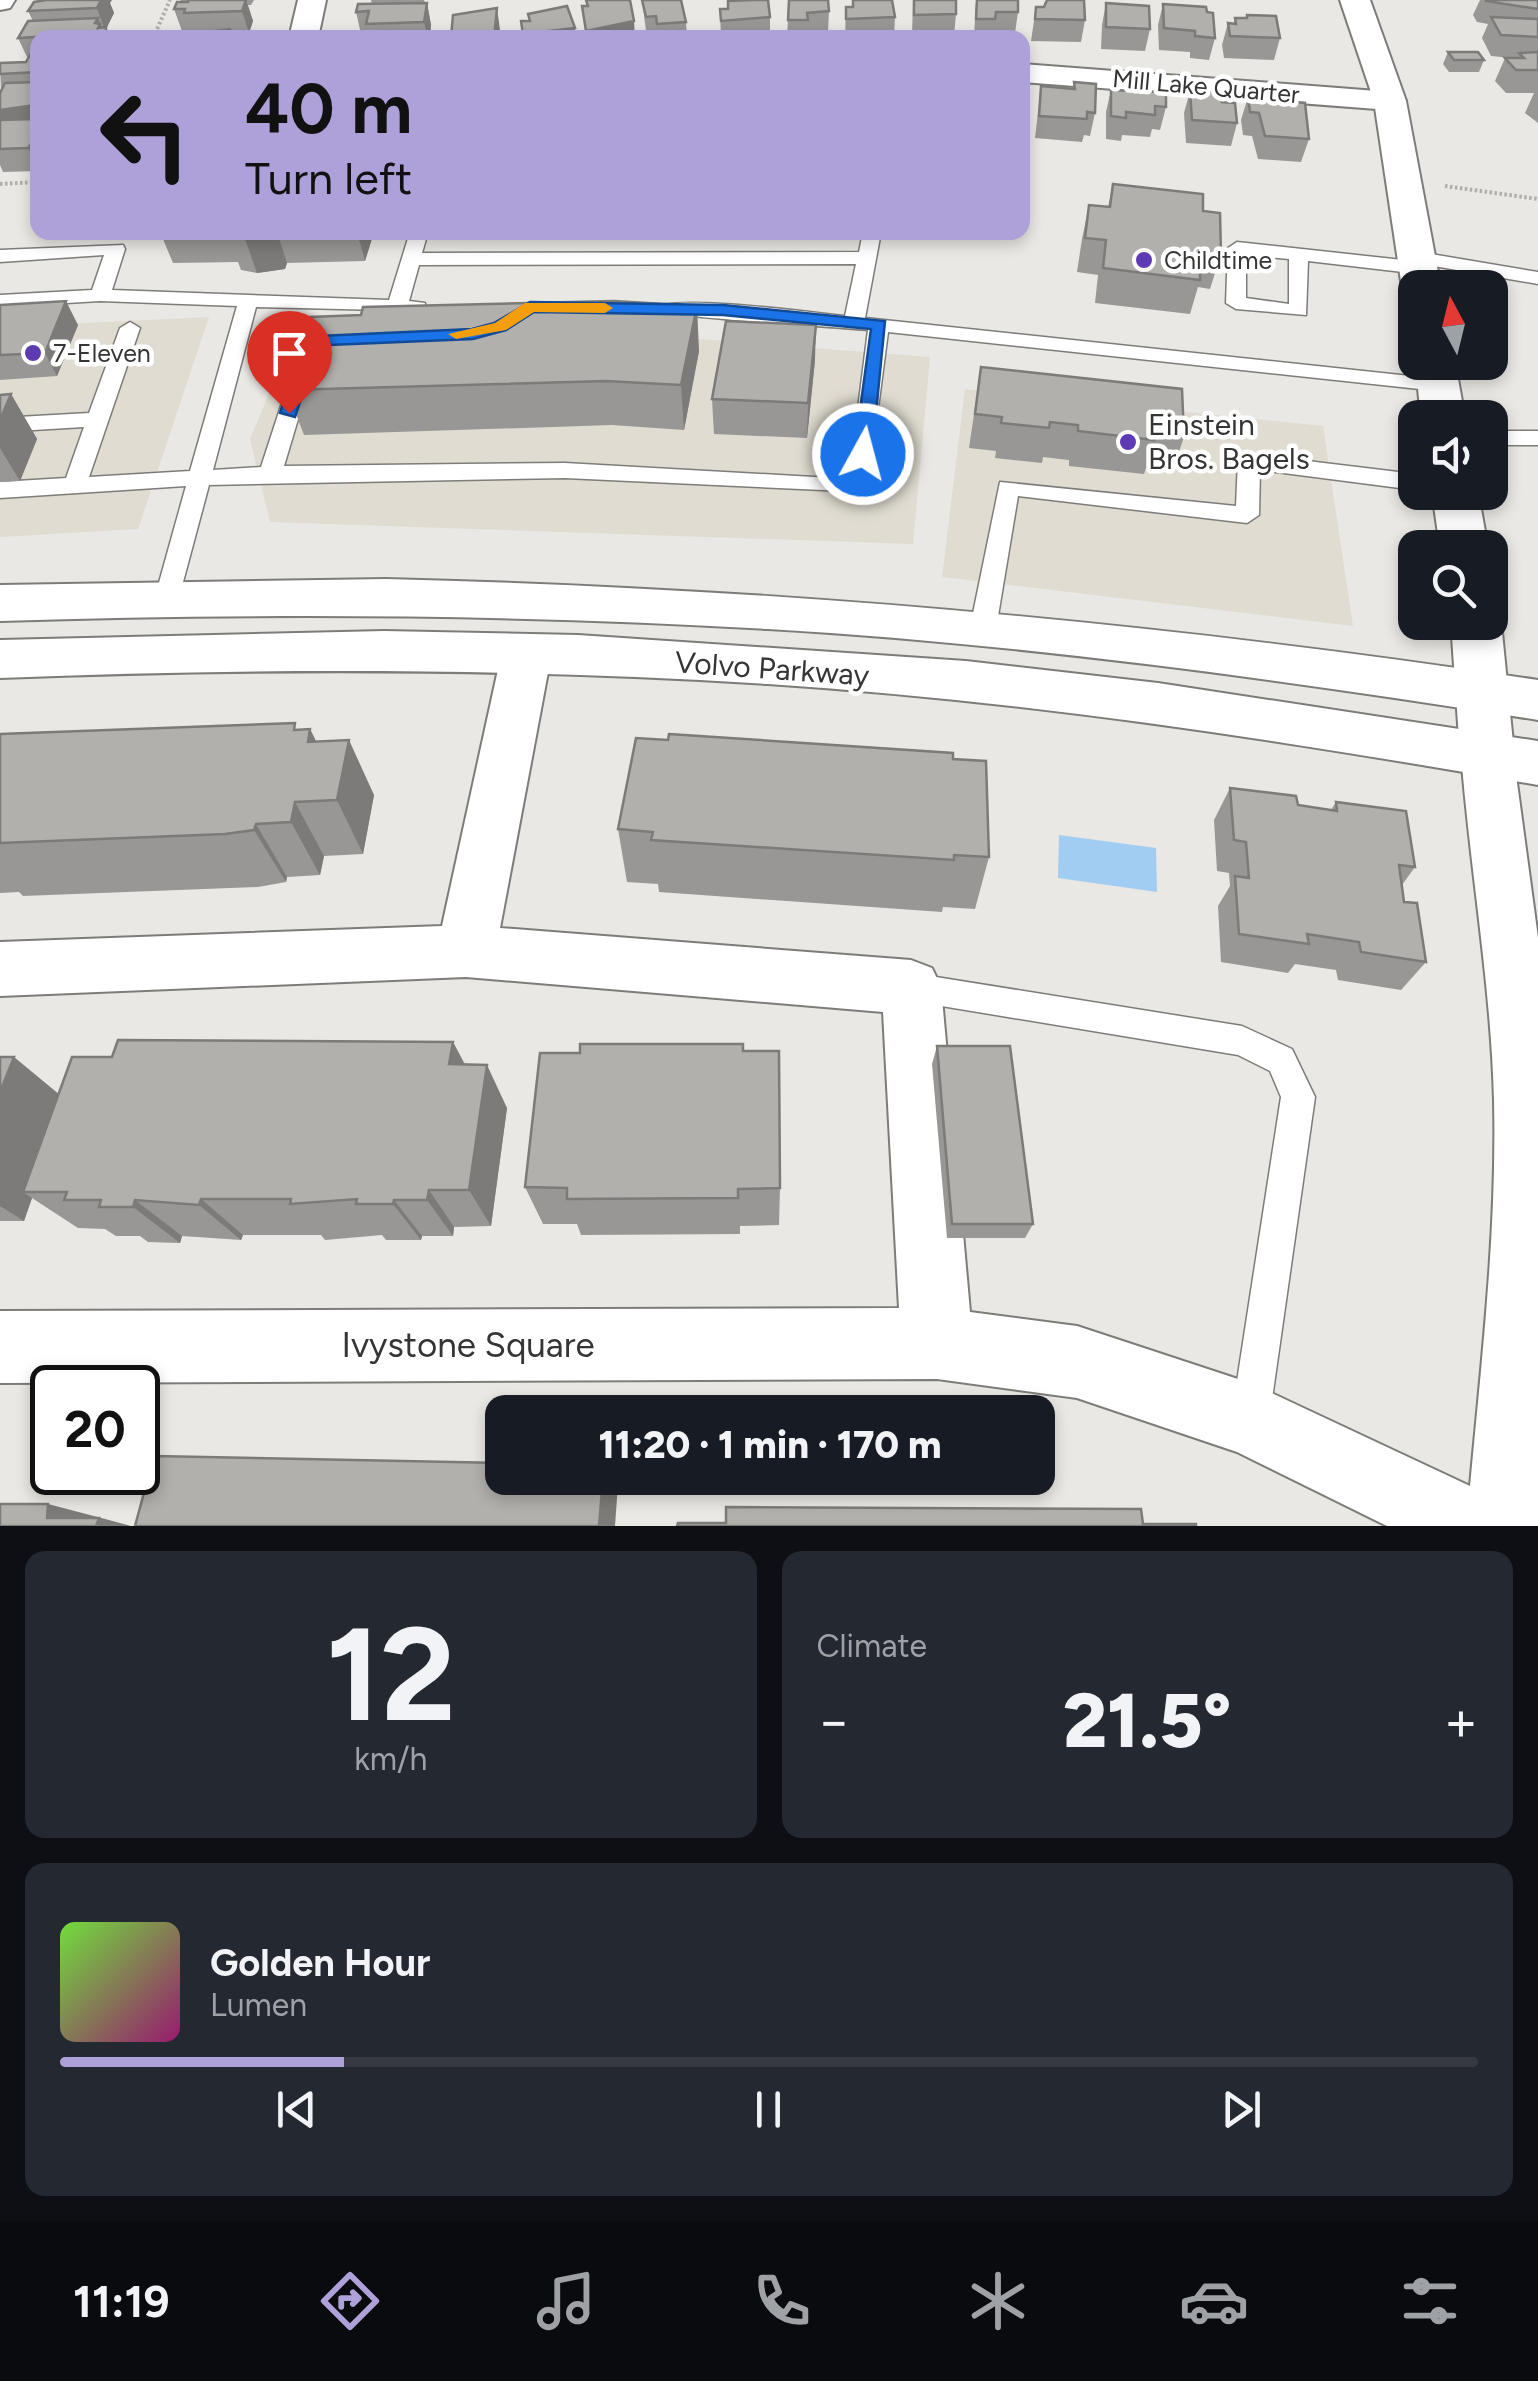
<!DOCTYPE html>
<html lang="en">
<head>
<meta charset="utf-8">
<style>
  :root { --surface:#171b24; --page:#242831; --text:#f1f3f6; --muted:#9ea1a6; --line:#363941; --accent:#aea0d8 }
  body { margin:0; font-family:Figtree,sans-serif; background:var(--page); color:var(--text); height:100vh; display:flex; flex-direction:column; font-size:38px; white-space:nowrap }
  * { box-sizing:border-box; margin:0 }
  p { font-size:32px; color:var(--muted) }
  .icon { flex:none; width:55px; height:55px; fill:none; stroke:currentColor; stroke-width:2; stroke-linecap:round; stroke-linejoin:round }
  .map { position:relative; height:1526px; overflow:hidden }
  .panel { display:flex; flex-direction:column; gap:25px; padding:25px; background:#0d0f14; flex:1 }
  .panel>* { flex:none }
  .top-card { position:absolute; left:30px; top:30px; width:1000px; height:210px; border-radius:20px; box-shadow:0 5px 15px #0003; background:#aea0d8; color:#111; overflow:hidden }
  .needle { width:65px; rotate:353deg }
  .controls { position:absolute; left:1398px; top:270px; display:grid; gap:20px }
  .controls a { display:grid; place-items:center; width:110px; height:110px; border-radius:20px; background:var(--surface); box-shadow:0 5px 15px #0003; font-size:50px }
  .speed { position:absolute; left:30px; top:1365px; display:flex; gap:20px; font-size:50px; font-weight:700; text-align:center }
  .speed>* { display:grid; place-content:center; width:130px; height:130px; border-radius:50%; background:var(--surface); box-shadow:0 5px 15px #0003; line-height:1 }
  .speed .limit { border:5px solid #111; border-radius:15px; background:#fff; color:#111 }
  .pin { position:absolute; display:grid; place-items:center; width:85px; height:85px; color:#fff; margin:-102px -42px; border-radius:50% 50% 50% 0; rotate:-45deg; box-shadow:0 0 10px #0007 }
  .pin .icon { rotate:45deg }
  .me { position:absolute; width:110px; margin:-55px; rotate:7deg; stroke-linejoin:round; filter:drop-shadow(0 0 8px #0008) }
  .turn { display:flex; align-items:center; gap:35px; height:210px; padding:0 50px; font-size:45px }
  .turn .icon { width:130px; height:130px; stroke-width:2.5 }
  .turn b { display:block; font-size:70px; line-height:85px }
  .big { font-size:75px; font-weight:800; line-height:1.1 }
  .panel .card { flex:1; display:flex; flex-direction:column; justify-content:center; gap:15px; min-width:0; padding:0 35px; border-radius:20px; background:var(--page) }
  .panel .dial { align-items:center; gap:0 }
  .dial b { font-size:130px; line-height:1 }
  .song { display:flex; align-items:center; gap:30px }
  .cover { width:120px; height:120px; border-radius:15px; background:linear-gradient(135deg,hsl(100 70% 55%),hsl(320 70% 35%)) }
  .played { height:10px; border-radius:5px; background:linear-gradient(90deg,var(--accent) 20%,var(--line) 20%) }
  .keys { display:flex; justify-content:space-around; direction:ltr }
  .heat { display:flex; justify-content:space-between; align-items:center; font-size:55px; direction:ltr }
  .panel .tiles { flex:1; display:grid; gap:25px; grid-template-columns:1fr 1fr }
  .card:last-child { grid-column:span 2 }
  .trip { position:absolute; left:485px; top:1395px; width:570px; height:100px; border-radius:20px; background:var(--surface); box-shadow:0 5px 15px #0003; font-weight:800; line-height:100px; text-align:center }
  .tabs { display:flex; height:160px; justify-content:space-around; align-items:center; background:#090b0e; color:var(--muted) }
  .tabs .icon { width:70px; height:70px }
  .tabs .selected { color:var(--accent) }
  .tabs b { font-size:45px; color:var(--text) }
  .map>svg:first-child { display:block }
  .built { fill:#e0dcd1 }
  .water { fill:#a2cdf2 }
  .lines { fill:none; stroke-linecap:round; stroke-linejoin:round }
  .service-casing { stroke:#7d7c79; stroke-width:3 }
  .minor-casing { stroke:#7d7c79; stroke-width:4 }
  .tertiary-casing { stroke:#7d7c79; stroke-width:4 }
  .secondary-casing { stroke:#7d7c79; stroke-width:4 }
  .path { stroke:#afaeab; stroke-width:4; stroke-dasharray:2.5 2.5; stroke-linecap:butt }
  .service { fill:#fff; fill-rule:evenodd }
  .minor { fill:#fff; fill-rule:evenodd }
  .tertiary { fill:#fff; fill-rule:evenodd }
  .secondary { fill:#fff; fill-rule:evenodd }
  .wall { fill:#989795 }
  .shaded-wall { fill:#7c7b79 }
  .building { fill:#b1b0ad; stroke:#7c7b79; stroke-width:2.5 }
  .route { fill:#1a73e8; stroke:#114b97; stroke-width:2.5 }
  .slow { fill:#f59e0b }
  .poi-dot { fill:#5c3bb3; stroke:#fff; stroke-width:4 }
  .labels { text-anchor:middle; stroke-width:9; stroke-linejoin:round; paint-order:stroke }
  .far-street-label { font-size:25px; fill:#363534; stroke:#fff }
  .far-poi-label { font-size:25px; fill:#363534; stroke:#fff; text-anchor:start }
  .poi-label { font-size:30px; fill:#363534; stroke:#fff; text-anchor:start }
  .street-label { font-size:30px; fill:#363534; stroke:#fff }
  .near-street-label { font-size:35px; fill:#363534; stroke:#fff }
</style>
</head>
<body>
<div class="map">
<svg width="1538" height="1526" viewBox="0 0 1538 1526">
  <rect width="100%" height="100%" fill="#e9e8e4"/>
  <g class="built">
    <path d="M209,317l-71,212 -138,8v-210z"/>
    <path d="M571,329l359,28 -17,187 -643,-22 -20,-83 44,-105z"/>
    <path d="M965,389l358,37 30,200 -411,-49z"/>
  </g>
  <path class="water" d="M1059,835l97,13 1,44 -99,-14z"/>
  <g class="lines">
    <g class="service-casing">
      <g id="service">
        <path d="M410,232h18l-6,21 437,-1 4,-20h18l-16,86 573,61 11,6 -11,6 -550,-59 -21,160 -302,-14 -356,7 -30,112 -12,9 -12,-9 31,-111 -186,12v-16l66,-4 18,-51 -84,5v-14l89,-5 31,-85 10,-6 10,6 -51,149 101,-6 47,-165 -137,-5 -100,6v-12l92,-5 12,-35 -104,7v-12l123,-5 2,4 -13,41 277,10zM856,264l-11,52c-32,-3 -176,-23 -194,-7 9,8 189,18 217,21l-19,149 -284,-16 -281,3 29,-97 -10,-6 -10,6 -32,98 -48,3 43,-163 169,4v-8l-16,-2 10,-36z"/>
        <path d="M1237,242l175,19v-7l7,-2 119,20v12l-110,-19 -1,7 -7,2 -112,-13 -2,54 -70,-6 -10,-6 2,-55zM1246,255l43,4v45l-43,-6z"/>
        <rect x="1490" y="431" width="48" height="14"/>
        <path d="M1249,454l166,20v16l-155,-20 -1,45 -12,8 -229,-27 -22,132 -4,7h-18l-4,-7 30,-146 236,24 2,-45z"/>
        <path d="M911,973l331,53 50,23 23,48 -46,323 -5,14 -14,5 -14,-5 -5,-14 50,-323 -11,-26 -32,-16 -327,-54 -11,-4 -5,-10 5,-10z"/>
      </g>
    </g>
    <g class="minor-casing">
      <g id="minor">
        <path d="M0,0h15l-5,8 -10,2z"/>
        <path d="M298,0h28l-8,38h-29z"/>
        <path d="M1022,64l368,28 16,9 -16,9 -368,-28z"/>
        <path d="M526,638l17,5 8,13 -51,272 411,32 21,8 9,19 29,325 107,14 173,57 220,103c12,-129 27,-257 24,-386 -3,-116 -24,-231 -33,-347l8,-15 18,-6 18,6 8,15 25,185v588h-151l-150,-74 -160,-54 -140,-19 -937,4v-72l899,-3 -16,-296 -417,-35 -466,19v-54l442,-16 59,-270 8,-13z"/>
      </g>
    </g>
    <g class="tertiary-casing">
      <g id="tertiary">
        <path d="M1340,0h30l36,101 35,187h-26v10l-13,-10 -28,-187z"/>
        <path d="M1415,359l40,3 10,56h-44z"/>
        <path d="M1432,492h46l10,56h-48z"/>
        <path d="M1490,608l11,14 13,131 -8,15 -19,7 -19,-7 -8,-15 -9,-131h39z"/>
      </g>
    </g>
    <g class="secondary-casing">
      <g id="secondary">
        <path d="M386,579c389,9 768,43 1152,101v40c-255,-40 -512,-76 -770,-91 -256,-15 -512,-16 -768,-8v-36z"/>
        <path d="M384,631l194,4 388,26 192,22 380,58v44c-255,-45 -511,-84 -770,-101 -256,-16 -511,-16 -768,-6v-38z"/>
      </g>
    </g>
    <g class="path">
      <path d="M153,38l17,-38"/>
      <path d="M0,184l38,-2"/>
      <path d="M1445,186l93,13"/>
    </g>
    <use href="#service" class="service"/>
    <use href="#minor" class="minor"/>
    <use href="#tertiary" class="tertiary"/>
    <use href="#secondary" class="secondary"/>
  </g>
  <g class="wall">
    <path d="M181,0h73l-3,5h-3l5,16 -4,12 -58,1 -1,-4 -8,1 -8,-22z"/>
    <path d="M371,0h53l1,3h2l4,22 -1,13h-60l-1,-5 -8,1 -5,-22 16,-8z"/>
    <path d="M642,0l44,22 1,16h-40z"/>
    <path d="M789,0l40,11 -1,22 -20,1v4h-21z"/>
    <path d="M913,0h43v14l-2,22h-42z"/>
    <path d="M976,0h42v12l-3,21 -21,1 -1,4h-19z"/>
    <path d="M1480,0h58v123l-13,-10 9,-20h-28l-11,-12 10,-23h7l-21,-2 -9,-18 6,-14 -11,-2 -4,-7z"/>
    <path d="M110,3l4,10 -8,16 4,9h-72v133l-35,1 -3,-7v-72l1,-3 -1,-27 26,-1 2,-3 -10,-21 15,-17 -5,-10z"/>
    <path d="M1106,3l44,26 -5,22 -44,-2 1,-24z"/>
    <path d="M1163,4l52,34 -6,22 -19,-2v-6l-31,-2 -1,-25z"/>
    <path d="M846,7l49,10 -1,21h-49z"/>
    <path d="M1036,7l49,13 -4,22 -50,-1z"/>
    <path d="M720,9l50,8v21h-49z"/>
    <path d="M1247,15l33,23 -6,22 -50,-2 -2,-13 6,-22 6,1 1,-6h11z"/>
    <path d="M1448,52l36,8 -5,12h-30l-6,-8z"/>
    <path d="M1074,82l21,31 -5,23 -6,-1 -2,7 -47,-4 6,-52 32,3z"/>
    <path d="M1111,90l55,17 -6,23 -8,-1 -2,8 -28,-2 -1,6 -15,-2v-27z"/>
    <path d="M1190,91l32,11 15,21 -6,23 -45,-3 -2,-30z"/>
    <path d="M1248,97l61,42 -8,23 -43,-3 -6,-23 -9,-1 -2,-15z"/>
    <path d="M1113,184l90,27 18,43 -11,35 -12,-2 -8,27 -95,-11 3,-28 -21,-3 5,-33 7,-34 19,2z"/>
    <path d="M160,232h214l-9,29 -78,2 -2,6 -28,4 -16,-3 -3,-8 -65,1z"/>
    <path d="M0,305l78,20 -21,51 -57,4z"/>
    <path d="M361,315l338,36 -15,79 -72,-5 -308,10 -17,-45z"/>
    <path d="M815,360l-8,78 -93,-4 -2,-35z"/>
    <path d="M981,367l203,70 -12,35 -26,-4 -2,6 -75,-8v-6l-26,-3 -1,6 -47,-5 1,-7 -27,-3z"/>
    <path d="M11,394l26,45 -17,42 -20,1v-87z"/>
    <path d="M310,729l6,12 58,54 -11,59 -39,2 -4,19 -33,2 -1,5 -28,5 -235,9 -4,-4 -19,1v-159z"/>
    <path d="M953,759l36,98 -14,52 -32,-2 -1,5 -283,-20 -1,-8 -31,-2 -9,-53z"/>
    <path d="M1230,788l68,17 33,5 5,-8 79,65 -13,18 2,17 22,60 -25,28 -63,-10 -2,-10 -41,-6 -7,9 -67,-11 -3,-56 12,-20 -1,-13 -12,-2 -3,-51z"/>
    <path d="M453,1042l12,22 42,44 -16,118 -37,1 -1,9h-31l-1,4h-35l-4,-5 -57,5 -4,-5h-78l-2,5 -59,-4 -2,7 -32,-1 -8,-6h-24l-11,-7 -27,-1 -46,-30 -8,23h-24v-164l58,37 54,-37z"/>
    <path d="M937,1046l96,178 -8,14h-78l-15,-174z"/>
    <path d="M744,1051l36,137 -1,37 -39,1v8l-159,1 -4,-11h-34l-18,-37z"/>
  </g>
  <g class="shaded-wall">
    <path d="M101,0h11l-2,3 4,10 -8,16 4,9h-9l-6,-15 3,-5 7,17v-5l-8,-22z"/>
    <path d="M246,0l7,21 -4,12 -7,-22z"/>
    <path d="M427,3l4,22 -1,13h-2l-4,-16z"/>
    <path d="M497,8l3,22v8h-6z"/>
    <path d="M634,21l1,17h-48l-1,-7z"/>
    <path d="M575,28l1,10h-53v-4z"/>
    <path d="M38,101v28l-38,5v-24z"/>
    <path d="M38,135v32l-10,-19z"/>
    <path d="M277,232l10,31 -2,6 -28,4 -12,-34z"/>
    <path d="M357,232h17l-9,29z"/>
    <path d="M66,301l12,24 -21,51 -12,-23z"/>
    <path d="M697,306l2,45 -15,79 -3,-45z"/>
    <path d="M816,325l-1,35 -8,78 1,-35z"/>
    <path d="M11,394l26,45 -17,42 -20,-33v-28z"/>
    <path d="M310,729l27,56 -29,-43z"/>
    <path d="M349,740l25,55 -11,59 -26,-54z"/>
    <path d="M295,802l29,54 -4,19 -29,-53z"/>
    <path d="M256,824l31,53 -1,5 -32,-52z"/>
    <path d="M453,1042l22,44 -26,-22z"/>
    <path d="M14,1057l52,43 -43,92 9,6 -8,23 -24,-15v-114z"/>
    <path d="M487,1065l20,43 -16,118 -22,-36z"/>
    <path d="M429,1190l25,37 -1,9 -26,-36z"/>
    <path d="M201,1199l42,36 -2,5 -42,-35z"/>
    <path d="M135,1200l47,36 -2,7 -47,-36z"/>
    <path d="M394,1200l28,36 -1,4 -28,-36z"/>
    <path d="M603,1478h10l5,6 -3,42h-16z"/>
    <path d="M48,1504l61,16 22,6h-50l-34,-8z"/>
  </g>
  <g class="building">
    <path d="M46,0h55l-4,8 -69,3 6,-9z"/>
    <path d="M189,0h57l-4,11 -58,2 1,-4h-11l3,-7h11z"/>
    <path d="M586,0h44l4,21 -48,10 -4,-25h6z"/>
    <path d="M642,0h39l5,22 -29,2 -1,-8 -10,1z"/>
    <path d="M753,0h15l2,17 -49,4 -1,-12h8v-8z"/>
    <path d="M789,0h39l1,11 -22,2 1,7h-20z"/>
    <path d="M853,0h39l3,17 -49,2v-12h7z"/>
    <path d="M914,0h42v14l-42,1z"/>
    <path d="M977,0h41v12h-22l-1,7h-19z"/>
    <path d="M1047,0h37l1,20 -50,-1 1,-12h8z"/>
    <path d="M1486,0h52v9l-52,-8z"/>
    <path d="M427,3l-3,19 -58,2 3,-13 -13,1 2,-8z"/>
    <path d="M1106,3l43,3 1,23 -44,-2z"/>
    <path d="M1163,4l43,3 1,5 6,1 2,25 -20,-2v-5l-31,-3z"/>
    <path d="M567,6l8,22 -52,6 -2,-13h9l-2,-7z"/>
    <path d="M497,8l-3,30 -43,-1 2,-22z"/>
    <path d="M1247,15l29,1 4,22 -50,-2 -2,-13 8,1 -1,-6h12z"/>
    <path d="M1491,17l47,2v18l-37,-2z"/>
    <path d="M98,18l-3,5 5,1 -2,4 8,-1v5l-2,6 -53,-2 -33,2 10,-17z"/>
    <path d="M230,29l4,9h-58v-2z"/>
    <path d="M1448,52h30l6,8h-30z"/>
    <path d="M1538,52v18h-22l-11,-12h19l-5,-5z"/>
    <path d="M31,53h7v19l-38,2v-11l26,-1z"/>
    <path d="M38,82v19l-3,4 -35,5v-17l5,-10z"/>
    <path d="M1074,82l22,2 -1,29 -8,-1v7l-48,-3 2,-30 34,3z"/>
    <path d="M1111,90l55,2v15l-11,-1v9l-29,-3v6l-15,-2z"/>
    <path d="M1190,91l31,2 1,9 13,1 2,20 -45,-3z"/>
    <path d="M1248,97l57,6 4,36 -44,-3 -6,-23 -9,-1z"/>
    <path d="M38,119v16l-10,13 -28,1v-29z"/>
    <path d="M1113,184l90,10v17l17,2 1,41 -21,-2v28l-97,-12 3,-28 -21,-2 4,-33 21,2z"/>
    <path d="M230,232h44l-1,3 -28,4 -16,-3z"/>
    <path d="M66,301l-21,52 -45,2v-50z"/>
    <path d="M614,301l83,5 -16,79 -75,-4 -319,9 23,-73 51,-2 2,-8z"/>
    <path d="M726,321l90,4 -8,78 -96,-4z"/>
    <path d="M981,367l201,22 2,48 -30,-4v7l-76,-9v-6l-28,-3 -1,6 -48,-5 1,-6 -27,-3z"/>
    <path d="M11,394l-11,26v-25z"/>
    <path d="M295,723l-1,7 16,-1 -2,13 41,-2 -12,60 -42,2 -4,20 -35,2 -2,6 -29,4 -225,9v-109z"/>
    <path d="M669,734l284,19v6l33,2 3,96 -35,-2v5l-303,-20 2,-8 -35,-3 18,-91 32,2z"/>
    <path d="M1230,788l66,8 2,9 39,6 -1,-9 70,9 9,56 -16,-2 5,37 13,1 9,59 -65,-10 -2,-10 -52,-8 2,10 -70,-10 -4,-58 14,2 -3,-36 -12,-2z"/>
    <path d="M118,1040l335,2 -4,22 38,1 -18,125h-40l-2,10h-33l-1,4h-37l1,-5 -67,5 1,-5h-90l-2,6 -64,-5 -2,7h-34l2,-7h-37l3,-8h-44l49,-135h40z"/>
    <path d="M580,1044h163v7h36l1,137 -42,1v9l-171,1v-11l-42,-1 15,-134h40z"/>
    <path d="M937,1046h73l23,178h-81z"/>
    <path d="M0,1057h14l-14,35z"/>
    <path d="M154,1456l348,7v15h101l-4,48h-464z"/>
    <path d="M0,1504h48l-1,14h52l-3,8h-96z"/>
    <path d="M726,1507l415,2 2,15h53v2h-519l1,-3h48z"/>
  </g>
  <path class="route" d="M530,302l193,3 162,16 -13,133 -9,6 -9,-6 17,-125 -148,-14 -189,-3 -28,18 -33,9 -144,6 -13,9 -21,63 -15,-4 19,-61 20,-16 153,-7 22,-6z"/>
  <path class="slow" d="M525,303h80l8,5 -8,5 -71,-1 -28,18 -50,9 -8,-5 47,-11z"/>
  <g class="poi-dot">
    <circle cx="1144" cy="260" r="10"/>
    <circle cx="33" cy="353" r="10"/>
    <circle cx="1128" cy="442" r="10"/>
  </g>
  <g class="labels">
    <g class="far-street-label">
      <text transform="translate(1206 86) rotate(5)" y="9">Mill Lake Quarter</text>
    </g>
    <g class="far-poi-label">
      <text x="1164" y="269">Childtime</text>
      <text x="53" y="362">7-Eleven</text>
    </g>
    <g class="poi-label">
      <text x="1148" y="435">Einstein<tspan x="1148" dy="34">Bros. Bagels</tspan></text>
    </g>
    <g class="street-label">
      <text transform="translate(772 669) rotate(4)" y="10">Volvo Parkway</text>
    </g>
    <g class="near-street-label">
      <text x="468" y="1357">Ivystone Square</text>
    </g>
  </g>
</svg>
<div class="controls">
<a><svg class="needle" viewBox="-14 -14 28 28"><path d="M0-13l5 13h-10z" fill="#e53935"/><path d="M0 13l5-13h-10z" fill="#9ea1a6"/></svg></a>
<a><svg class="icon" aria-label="sound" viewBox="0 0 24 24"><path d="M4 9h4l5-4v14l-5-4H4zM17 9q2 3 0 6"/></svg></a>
<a><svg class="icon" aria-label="search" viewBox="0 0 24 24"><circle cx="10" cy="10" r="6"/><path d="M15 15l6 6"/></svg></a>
</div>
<div class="speed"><div class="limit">20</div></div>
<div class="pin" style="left:289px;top:413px;background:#d93025"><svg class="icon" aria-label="arrive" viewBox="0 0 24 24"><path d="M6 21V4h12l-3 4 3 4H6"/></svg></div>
<svg class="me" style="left:863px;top:454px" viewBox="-20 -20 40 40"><circle r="17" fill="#1a73e8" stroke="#fff" stroke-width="3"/><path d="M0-11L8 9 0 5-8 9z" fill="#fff"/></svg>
<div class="trip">11:20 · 1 min · 170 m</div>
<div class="top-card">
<div class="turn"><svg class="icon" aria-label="left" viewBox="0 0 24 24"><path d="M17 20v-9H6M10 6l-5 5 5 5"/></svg><div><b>40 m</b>Turn left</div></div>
</div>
</div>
<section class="panel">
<div class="tiles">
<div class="card dial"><b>12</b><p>km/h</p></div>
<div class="card"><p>Climate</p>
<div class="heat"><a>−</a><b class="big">21.5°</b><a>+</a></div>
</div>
<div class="card">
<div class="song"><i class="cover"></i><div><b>Golden Hour</b><p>Lumen</p></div></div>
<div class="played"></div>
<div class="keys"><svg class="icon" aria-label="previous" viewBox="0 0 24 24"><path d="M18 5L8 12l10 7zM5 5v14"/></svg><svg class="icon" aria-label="pause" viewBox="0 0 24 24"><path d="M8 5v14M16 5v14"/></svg><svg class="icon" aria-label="next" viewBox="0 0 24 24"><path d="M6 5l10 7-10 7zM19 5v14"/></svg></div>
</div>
</div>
</section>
<nav class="tabs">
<b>11:19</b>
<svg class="icon selected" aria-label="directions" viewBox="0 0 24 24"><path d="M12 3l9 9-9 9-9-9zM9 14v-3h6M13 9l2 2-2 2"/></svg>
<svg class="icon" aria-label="music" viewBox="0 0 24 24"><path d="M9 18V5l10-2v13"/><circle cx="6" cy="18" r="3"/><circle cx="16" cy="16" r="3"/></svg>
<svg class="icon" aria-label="phone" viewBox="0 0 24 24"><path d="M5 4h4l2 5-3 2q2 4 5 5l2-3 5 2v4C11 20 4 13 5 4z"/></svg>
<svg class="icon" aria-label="climate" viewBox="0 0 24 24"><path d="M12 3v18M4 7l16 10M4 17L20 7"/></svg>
<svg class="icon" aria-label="car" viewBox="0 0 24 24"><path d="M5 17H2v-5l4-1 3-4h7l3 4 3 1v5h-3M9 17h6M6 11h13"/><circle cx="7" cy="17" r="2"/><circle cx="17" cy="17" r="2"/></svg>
<svg class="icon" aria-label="filters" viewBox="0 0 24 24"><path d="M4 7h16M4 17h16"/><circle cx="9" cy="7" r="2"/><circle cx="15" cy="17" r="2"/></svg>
</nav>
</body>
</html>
